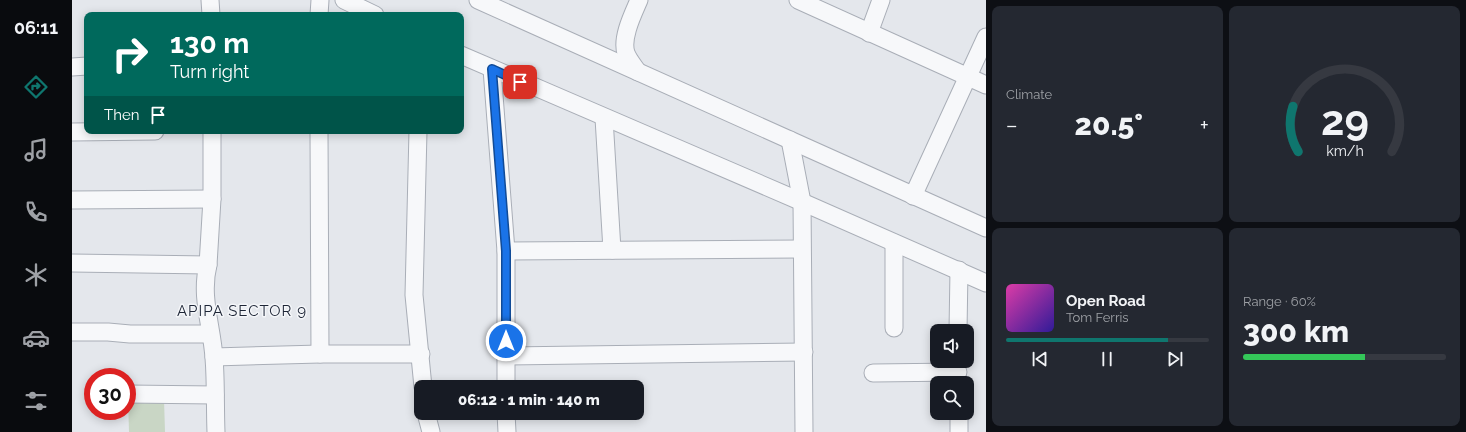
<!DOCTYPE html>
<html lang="en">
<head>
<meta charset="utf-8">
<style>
  :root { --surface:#171b24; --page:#242831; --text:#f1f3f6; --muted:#9ea1a6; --line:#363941; --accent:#0f766e }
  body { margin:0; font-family:Raleway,sans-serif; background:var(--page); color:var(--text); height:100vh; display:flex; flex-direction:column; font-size:15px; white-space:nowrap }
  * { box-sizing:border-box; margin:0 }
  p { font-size:13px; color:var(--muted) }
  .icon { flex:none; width:22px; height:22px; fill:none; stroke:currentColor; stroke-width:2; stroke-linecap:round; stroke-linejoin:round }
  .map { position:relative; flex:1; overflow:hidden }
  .drawer { display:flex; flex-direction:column; gap:6px; padding:6px; background:#0d0f14; width:480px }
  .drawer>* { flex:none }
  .top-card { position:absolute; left:12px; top:12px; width:380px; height:122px; border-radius:8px; box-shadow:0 2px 10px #0003; background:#00695c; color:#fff; overflow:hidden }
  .tools { position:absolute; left:858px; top:324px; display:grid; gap:8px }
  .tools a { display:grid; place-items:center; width:44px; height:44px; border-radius:8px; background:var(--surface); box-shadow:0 2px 10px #0003; font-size:20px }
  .speed { position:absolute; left:12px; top:368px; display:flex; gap:8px; font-size:20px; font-weight:700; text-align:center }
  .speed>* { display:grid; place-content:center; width:52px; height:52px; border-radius:50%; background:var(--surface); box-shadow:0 2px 10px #0003; line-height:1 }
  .speed .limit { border:6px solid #d22; background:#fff; color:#111 }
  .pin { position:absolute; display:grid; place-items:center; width:34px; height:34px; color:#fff; margin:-17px; border-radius:8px; box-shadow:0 2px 6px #0006 }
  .me { position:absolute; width:44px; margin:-22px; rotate:0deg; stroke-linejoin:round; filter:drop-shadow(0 0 3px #0008) }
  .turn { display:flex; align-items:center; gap:14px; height:84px; padding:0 20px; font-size:18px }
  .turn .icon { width:52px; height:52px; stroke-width:2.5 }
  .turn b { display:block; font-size:28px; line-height:34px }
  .then { display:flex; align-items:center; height:38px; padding:0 20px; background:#0003; gap:8px; font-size:15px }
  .big { font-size:30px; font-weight:800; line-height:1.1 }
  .drawer .tile { flex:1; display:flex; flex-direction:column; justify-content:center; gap:6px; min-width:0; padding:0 14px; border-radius:8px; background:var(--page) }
  .drawer .dial { align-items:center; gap:0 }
  .dial svg { height:104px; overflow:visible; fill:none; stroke:var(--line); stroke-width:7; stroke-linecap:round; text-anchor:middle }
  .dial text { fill:var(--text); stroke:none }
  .song { display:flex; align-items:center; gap:12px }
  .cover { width:48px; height:48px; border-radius:6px; background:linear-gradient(135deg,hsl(320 70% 55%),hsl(250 70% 35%)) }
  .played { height:4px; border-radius:2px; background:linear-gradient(90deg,var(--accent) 80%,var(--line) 80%) }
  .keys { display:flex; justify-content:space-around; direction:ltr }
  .heat { display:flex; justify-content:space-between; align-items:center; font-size:22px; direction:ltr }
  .charge { height:6px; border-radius:3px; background:linear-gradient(90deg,#34c759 60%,var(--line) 0) }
  .drawer .tiles { flex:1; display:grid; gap:6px; grid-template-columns:repeat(2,1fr) }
  .trip { position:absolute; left:342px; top:380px; width:230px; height:40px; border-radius:8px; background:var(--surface); box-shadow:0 2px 10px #0003; font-weight:800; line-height:40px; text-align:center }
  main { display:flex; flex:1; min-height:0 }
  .dock { display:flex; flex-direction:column; width:72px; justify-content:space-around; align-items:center; background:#090b0e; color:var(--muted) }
  .dock .icon { width:28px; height:28px }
  .dock .on { color:var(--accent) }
  .dock b { font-size:18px; color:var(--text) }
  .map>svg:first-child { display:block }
  .grass { fill:#c9d6c5 }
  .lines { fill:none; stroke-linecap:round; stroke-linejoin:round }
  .minor-casing { stroke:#a9aeb7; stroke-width:19 }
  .minor { stroke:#f7f8fa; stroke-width:17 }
  .route-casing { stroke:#114b97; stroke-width:10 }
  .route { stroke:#1a73e8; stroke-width:7 }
  .labels { text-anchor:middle; stroke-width:3; stroke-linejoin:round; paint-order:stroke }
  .neighbourhood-label { font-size:15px; letter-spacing:1px; fill:#1d2536; stroke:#f4f6f9 }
</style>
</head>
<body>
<main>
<nav class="dock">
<b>06:11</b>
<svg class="icon on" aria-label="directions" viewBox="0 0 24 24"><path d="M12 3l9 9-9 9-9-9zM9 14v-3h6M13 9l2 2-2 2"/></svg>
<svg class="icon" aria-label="music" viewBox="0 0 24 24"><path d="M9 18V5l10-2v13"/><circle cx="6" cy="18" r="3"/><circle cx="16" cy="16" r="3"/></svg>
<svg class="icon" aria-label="phone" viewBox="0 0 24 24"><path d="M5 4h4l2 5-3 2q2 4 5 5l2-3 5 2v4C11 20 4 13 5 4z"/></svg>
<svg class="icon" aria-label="climate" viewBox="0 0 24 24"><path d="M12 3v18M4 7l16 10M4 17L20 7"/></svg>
<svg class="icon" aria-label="car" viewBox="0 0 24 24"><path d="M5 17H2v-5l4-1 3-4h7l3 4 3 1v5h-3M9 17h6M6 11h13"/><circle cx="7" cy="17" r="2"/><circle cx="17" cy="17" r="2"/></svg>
<svg class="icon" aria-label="filters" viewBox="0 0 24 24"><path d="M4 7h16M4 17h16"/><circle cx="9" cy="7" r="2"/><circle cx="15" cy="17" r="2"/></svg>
</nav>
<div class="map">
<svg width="914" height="432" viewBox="0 0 914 432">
  <rect width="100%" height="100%" fill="#e4e7ec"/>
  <path class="grass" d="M92,399l1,33h-36l-1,-32z"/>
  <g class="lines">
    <g class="minor-casing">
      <g id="minor">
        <path d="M138,0l1,15"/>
        <path d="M272,0l31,15"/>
        <path d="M406,0l508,228"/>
        <path d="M726,0l188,85"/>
        <path d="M247,15l1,-15"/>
        <path d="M797,33l12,-33"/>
        <path d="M389,55l341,147 184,81"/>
        <path d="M0,67l15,-1"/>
        <path d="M420,69l14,182v136"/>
        <path d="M566,72c-4,-6 -10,-13 -12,-19 -5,-15 7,-39 13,-53"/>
        <path d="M532,118l8,132"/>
        <path d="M140,131v68l-4,66c-8,32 4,61 6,93 2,24 1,49 2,74"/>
        <path d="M247,131l1,223"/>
        <path d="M346,131l-4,164 9,92"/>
        <path d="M0,132l83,-1"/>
        <path d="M718,140l12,62 2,230"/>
        <path d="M841,196l73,-159"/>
        <path d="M0,200l140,-1"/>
        <path d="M822,243v85"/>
        <path d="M434,251l295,-2"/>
        <path d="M0,263l136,2"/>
        <path d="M886,331l1,-61"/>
        <path d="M0,332h36l22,2h80"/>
        <path d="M434,356l298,-4"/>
        <path d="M142,357l106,-3h101"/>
        <path d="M801,373l85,-1"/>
        <path d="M55,394l88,1"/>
        <path d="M354,413l5,19"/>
        <path d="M434,413l1,19"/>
        <path d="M887,413v19"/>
      </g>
    </g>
    <use href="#minor" class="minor"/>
  </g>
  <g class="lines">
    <g class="route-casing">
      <path id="route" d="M434,341v-90l-14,-182 28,13"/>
    </g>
    <use href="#route" class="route"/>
  </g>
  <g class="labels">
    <g class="neighbourhood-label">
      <text x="170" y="316">APIPA SECTOR 9</text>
    </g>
  </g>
</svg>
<div class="tools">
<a><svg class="icon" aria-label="sound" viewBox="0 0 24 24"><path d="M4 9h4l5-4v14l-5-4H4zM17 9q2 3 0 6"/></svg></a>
<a><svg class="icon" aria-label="search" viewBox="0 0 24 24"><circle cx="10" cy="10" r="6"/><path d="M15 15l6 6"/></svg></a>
</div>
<div class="speed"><div class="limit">30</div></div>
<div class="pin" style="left:448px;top:82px;background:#d93025"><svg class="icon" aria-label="arrive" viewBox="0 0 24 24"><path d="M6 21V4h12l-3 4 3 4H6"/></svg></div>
<svg class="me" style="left:434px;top:341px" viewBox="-20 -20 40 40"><circle r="17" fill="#1a73e8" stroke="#fff" stroke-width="3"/><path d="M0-11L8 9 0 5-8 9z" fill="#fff"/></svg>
<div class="trip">06:12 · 1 min · 140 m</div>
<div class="top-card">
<div class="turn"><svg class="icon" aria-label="right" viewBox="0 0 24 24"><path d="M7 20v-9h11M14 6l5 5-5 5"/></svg><div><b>130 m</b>Turn right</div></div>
<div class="then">Then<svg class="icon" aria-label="arrive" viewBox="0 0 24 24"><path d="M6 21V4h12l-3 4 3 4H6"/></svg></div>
</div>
</div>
<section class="drawer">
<div class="tiles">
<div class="tile"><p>Climate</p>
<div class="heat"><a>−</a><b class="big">20.5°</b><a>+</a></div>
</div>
<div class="tile dial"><svg viewBox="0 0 100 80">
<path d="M14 69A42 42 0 1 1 86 69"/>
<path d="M14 69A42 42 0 0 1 10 34" stroke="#0f766e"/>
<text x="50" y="56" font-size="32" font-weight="700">29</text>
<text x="50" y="72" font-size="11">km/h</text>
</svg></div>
<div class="tile">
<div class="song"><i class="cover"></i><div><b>Open Road</b><p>Tom Ferris</p></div></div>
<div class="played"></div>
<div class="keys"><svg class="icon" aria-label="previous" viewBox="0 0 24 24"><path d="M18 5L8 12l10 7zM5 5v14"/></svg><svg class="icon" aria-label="pause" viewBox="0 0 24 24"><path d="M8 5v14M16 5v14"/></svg><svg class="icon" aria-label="next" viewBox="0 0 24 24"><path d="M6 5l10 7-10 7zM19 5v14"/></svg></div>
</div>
<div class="tile"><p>Range · 60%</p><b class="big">300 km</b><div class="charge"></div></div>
</div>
</section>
</main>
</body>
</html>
